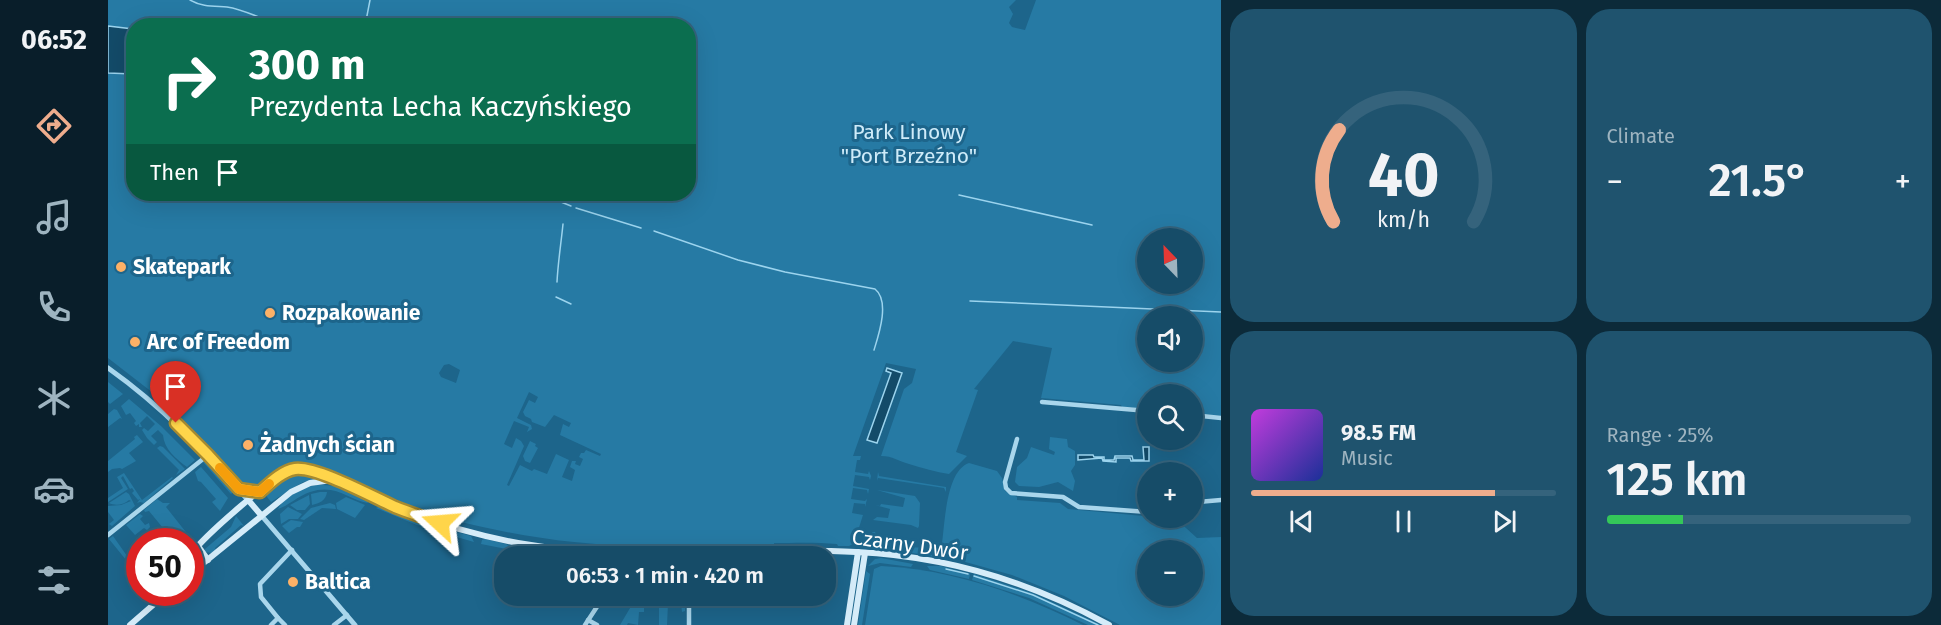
<!DOCTYPE html>
<html lang="en">
<head>
<meta charset="utf-8">
<style>
  :root { --surface:#164c68; --page:#1f536e; --text:#f1f3f6; --muted:#9eb4c0; --line:#35637c; --accent:#eead8d }
  body { margin:0; font-family:"Fira Sans",sans-serif; background:var(--page); color:var(--text); height:100vh; display:flex; flex-direction:column; font-size:22px; white-space:nowrap }
  * { box-sizing:border-box; margin:0 }
  p { font-size:20px; color:var(--muted) }
  .icon { flex:none; width:33px; height:33px; fill:none; stroke:currentColor; stroke-width:2; stroke-linecap:round; stroke-linejoin:round }
  .map { position:relative; flex:1; overflow:hidden }
  .sheet { display:flex; flex-direction:column; gap:9px; padding:9px; background:#0c2a39; width:720px }
  .sheet>* { flex:none }
  .hud { position:absolute; left:18px; top:18px; width:570px; height:183px; border-radius:24px; box-shadow:0 6px 24px #0002,0 0 0 2px var(--line); background:#0b6e4f; color:#fff; overflow:hidden }
  .needle { width:39px; rotate:337deg }
  .fabs { position:absolute; left:1029px; top:228px; display:grid; gap:12px }
  .fabs a { display:grid; place-items:center; width:66px; height:66px; border-radius:50%; background:var(--surface); box-shadow:0 6px 24px #0002,0 0 0 2px var(--line); font-size:30px }
  .speed { position:absolute; left:18px; top:528px; display:flex; gap:12px; font-size:30px; font-weight:700; text-align:center }
  .speed>* { display:grid; place-content:center; width:78px; height:78px; border-radius:50%; background:var(--surface); box-shadow:0 6px 24px #0002,0 0 0 2px var(--line); line-height:1 }
  .speed .limit { border:9px solid #d22; background:#fff; color:#111 }
  .pin { position:absolute; display:grid; place-items:center; width:51px; height:51px; color:#fff; margin:-62px -26px; border-radius:50% 50% 50% 0; rotate:-45deg; box-shadow:0 0 6px #0007 }
  .pin .icon { rotate:45deg }
  .me { position:absolute; width:66px; margin:-33px; rotate:289deg; stroke-linejoin:round; filter:drop-shadow(0 0 4px #0008) }
  .turn { display:flex; align-items:center; gap:21px; height:126px; padding:0 24px; font-size:27px }
  .turn .icon { width:78px; height:78px; stroke-width:2.5 }
  .turn b { display:block; font-size:42px; line-height:51px }
  .then { display:flex; align-items:center; height:57px; padding:0 24px; background:#0003; gap:12px; font-size:22px }
  .big { font-size:45px; font-weight:600; line-height:1.1 }
  .sheet .card { flex:1; display:flex; flex-direction:column; justify-content:center; gap:9px; min-width:0; padding:0 21px; border-radius:24px; background:var(--page) }
  .sheet .dial { align-items:center; gap:0 }
  .dial svg { height:156px; overflow:visible; fill:none; stroke:var(--line); stroke-width:7; stroke-linecap:round; text-anchor:middle }
  .dial text { fill:var(--text); stroke:none }
  .song { display:flex; align-items:center; gap:18px }
  .cover { width:72px; height:72px; border-radius:9px; background:linear-gradient(135deg,hsl(290 70% 55%),hsl(230 70% 35%)) }
  .played { height:6px; border-radius:3px; background:linear-gradient(90deg,var(--accent) 80%,var(--line) 80%) }
  .keys { display:flex; justify-content:space-around; direction:ltr }
  .heat { display:flex; justify-content:space-between; align-items:center; font-size:33px; direction:ltr }
  .charge { height:9px; border-radius:4px; background:linear-gradient(90deg,#34c759 25%,var(--line) 0) }
  .sheet .tiles { flex:1; display:grid; gap:9px; grid-template-columns:repeat(2,1fr) }
  .trip { position:absolute; left:386px; top:546px; width:342px; height:60px; border-radius:24px; background:var(--surface); box-shadow:0 6px 24px #0002,0 0 0 2px var(--line); font-weight:600; line-height:60px; text-align:center }
  main { display:flex; flex:1; min-height:0 }
  .tab-bar { display:flex; flex-direction:column; width:108px; justify-content:space-around; align-items:center; background:#091e2a; color:var(--muted) }
  .tab-bar .icon { width:42px; height:42px }
  .tab-bar .selected { color:var(--accent) }
  .tab-bar b { font-size:27px; color:var(--text) }
  .map>svg:first-child { display:block }
  .green { fill:#267aa4; fill-rule:evenodd }
  .water { fill:#134b69; stroke:#9cd4ee; stroke-width:1.5 }
  .lines { fill:none; stroke-linecap:round; stroke-linejoin:round }
  .stream { stroke:#9cd4ee; stroke-width:1.5 }
  .minor { stroke:#a9d6ec; stroke-width:4.5 }
  .tertiary { stroke:#a9d6ec; stroke-width:5 }
  .secondary { stroke:#d5ecf9; stroke-width:6 }
  .route-casing { stroke:#a68a30; stroke-width:15 }
  .route { stroke:#ffd54a; stroke-width:10 }
  .slow { stroke:#f59e0b; stroke-width:10 }
  .poi-dot { fill:#fcb167; stroke:#1d658b; stroke-width:2 }
  .labels { text-anchor:middle; stroke-width:6; stroke-linejoin:round; paint-order:stroke }
  .park-label { font-size:21px; fill:#ceebf9; stroke:#1d658b }
  .poi-label { font-size:21px; font-weight:bold; fill:#fff; stroke:#1d658b; text-anchor:start }
  .street-label { font-size:21px; fill:#fff; stroke:#1d658b }
</style>
</head>
<body>
<main>
<nav class="tab-bar">
<b>06:52</b>
<svg class="icon selected" aria-label="directions" viewBox="0 0 24 24"><path d="M12 3l9 9-9 9-9-9zM9 14v-3h6M13 9l2 2-2 2"/></svg>
<svg class="icon" aria-label="music" viewBox="0 0 24 24"><path d="M9 18V5l10-2v13"/><circle cx="6" cy="18" r="3"/><circle cx="16" cy="16" r="3"/></svg>
<svg class="icon" aria-label="phone" viewBox="0 0 24 24"><path d="M5 4h4l2 5-3 2q2 4 5 5l2-3 5 2v4C11 20 4 13 5 4z"/></svg>
<svg class="icon" aria-label="climate" viewBox="0 0 24 24"><path d="M12 3v18M4 7l16 10M4 17L20 7"/></svg>
<svg class="icon" aria-label="car" viewBox="0 0 24 24"><path d="M5 17H2v-5l4-1 3-4h7l3 4 3 1v5h-3M9 17h6M6 11h13"/><circle cx="7" cy="17" r="2"/><circle cx="17" cy="17" r="2"/></svg>
<svg class="icon" aria-label="filters" viewBox="0 0 24 24"><path d="M4 7h16M4 17h16"/><circle cx="9" cy="7" r="2"/><circle cx="15" cy="17" r="2"/></svg>
</nav>
<div class="map">
<svg width="1113" height="625" viewBox="0 0 1113 625">
  <rect width="100%" height="100%" fill="#1d658b"/>
  <g class="green">
    <path d="M0,0h908l-7,7 4,7 -4,9 3,4 13,3 11,-30h185v416l-28,-3 -1,-19h-44l-1,15 -25,-2 -1,-2 -80,-7 11,-50 -39,-7 -39,48 4,1 -22,62 11,4 -18,18c-13,-2 -27,-6 -40,-10 -11,-3 -16,-8 -28,-8l23,-67 8,-6 4,-14 -30,-6 -33,93h8l-1,4h-3l-2,12 13,2 1,-3 2,5 -1,4 -1,-3 -14,-2 -2,11 16,3 -1,5 -1,-4 -14,-2 -2,11 14,2 2,-2 -2,8v-3l-11,-1 -2,10 11,2 -7,22 -3,5 2,1 -6,3h-11l-1,-2c-21,-2 -45,-1 -63,-1v3c-67,-1 -134,3 -200,-4 -41,-4 -81,-12 -121,-22 -33,-9 -65,-24 -97,-38 -16,-6 -34,-18 -51,-19 -28,-3 -39,28 -60,25l-40,-44 -38,-35 -1,-6 -58,-45zM26,26h554v168h-554zM1040,238h44v46h-44zM1040,316h44v46h-44zM341,364l11,6 -4,13 -15,-6 -2,-4 5,-8zM421,392l9,5 -3,6 -6,-3 -6,12 2,4 6,3 1,3 13,5 9,-12 17,8 -2,4 -6,-3 -3,11 41,19 -1,2 -14,-6 -2,3h-3l-2,4 4,2 -3,7 -5,-2 1,-3h-4l-2,6 5,3 -3,11 -10,-4 7,-17 -13,-6 -9,20 -13,-5 -2,2 -12,-6 -11,21 -2,-1 17,-39 -3,-5 -5,-3 -4,10 -8,-4 10,-23 15,6 -2,5 5,-3 -1,-4 -14,-7z"/>
    <path d="M0,382l15,12 -13,10 -2,-2z"/>
    <path d="M21,399l32,27 34,34 -8,7c-11,-8 -23,-18 -24,-32l-5,-5 -7,6 6,6 -3,3 -7,-7 -5,-8 2,-2 4,3 7,-7 -8,-8 -7,7 2,4h-3v-3l-3,2 -2,-3 2,-2 -6,-8 -4,2 -5,-9z"/>
    <path d="M6,409l3,1 5,9 -2,-1 -12,9v-13z"/>
    <path d="M29,435l6,7 -14,11 7,8 -14,8 -2,-1 -8,1 -4,3v-11l27,-22 -1,-2z"/>
    <path d="M942,437l17,2 1,8 7,4v14l-4,6 4,10 -2,10 -15,-9 -19,5 -20,-1 -4,-4 2,-15 10,-9 4,-11 23,8 1,-3 -6,-3z"/>
    <path d="M422,441l6,3 -1,2 3,2 -8,15 -5,-2 -2,-5z"/>
    <path d="M52,446l3,1 22,22 -9,6 3,-5 -22,-22z"/>
    <path d="M95,462l8,2 23,27 -3,3z"/>
    <path d="M861,463l28,8 5,7 3,13 12,6v3l43,3 8,6 108,10 21,19 24,-1v88h-101l-56,-29 -52,-21 -68,-19 -3,2 -56,-10 -9,-4 2,-2 -5,-4 -1,-6h3l3,7c12,4 32,10 45,8 7,-2 10,-5 19,-4 3,-21 4,-72 27,-80zM1040,550h44v46h-44z"/>
    <path d="M93,467l27,31 -8,13 -8,-9 4,-3 -15,-17 -3,-1 -3,-9z"/>
    <path d="M195,472h8l11,6 -19,4 -32,20 -7,-9c11,-10 22,-21 39,-21z"/>
    <path d="M770,472l1,4 67,11v5l-2,-4 -66,-10 -1,3z"/>
    <path d="M16,473l18,27 30,-23 1,1 -29,25 -4,-1 -3,1 3,-4 -2,1 -6,-7 2,-2 -2,-3 -2,1 -7,-13 -2,2 7,11 -20,13v-4l15,-10 -6,-11z"/>
    <path d="M209,485c13,-1 47,4 51,18 -19,-3 -32,-20 -58,-11 -12,4 -22,14 -32,17 7,-14 24,-22 39,-24z"/>
    <path d="M769,490l38,6 5,7 -1,23 -1,2 -7,-3 -38,-5 4,-3 11,1 2,-9 -15,-4 5,1 1,-2 22,3 2,-9z"/>
    <path d="M18,492l3,2 6,12 -23,20 -3,-2 5,-4 -6,-8v-6l13,-1 10,-4 -2,-1c-5,5 -14,6 -20,3z"/>
    <path d="M212,492h7c-1,9 -8,11 -15,13l-1,-11z"/>
    <path d="M201,495l1,9 -5,6h-8l-7,-5z"/>
    <path d="M238,497l19,8 -10,13 -18,-9 -1,-6z"/>
    <path d="M49,499l6,4h7l-4,4 23,29 -10,5 -12,-15 -4,2 -14,-17 -4,1 -1,-2z"/>
    <path d="M222,503l5,2 1,4 -14,-1 -18,12 -4,-1 11,-11z"/>
    <path d="M272,506l61,21v4l-24,-6 -41,-17z"/>
    <path d="M180,507l14,7 -4,5h-9l-8,5 -1,-10z"/>
    <path d="M32,514l3,2 -3,3 5,6 4,-2 1,4 -3,3 -3,-2 -9,7 -9,-10z"/>
    <path d="M128,516l8,10 -3,-1 -26,23 1,2 -4,3 -8,-1 1,-3 26,-22z"/>
    <path d="M183,520l12,2 -3,5h-3l-8,6 -7,-7z"/>
    <path d="M338,529l25,7 3,6 -28,-8z"/>
    <path d="M5,536l26,37v4l-4,4 4,-5 -30,-37z"/>
    <path d="M377,539l21,5 10,7 -35,-7 1,-4z"/>
    <path d="M677,554l17,2h-99l4,-1z"/>
    <path d="M773,558l32,6 -2,3 -31,-4 -12,3 7,-7z"/>
    <path d="M773,566c70,3 140,28 202,59h-218l9,-56z"/>
    <path d="M819,566h14l29,8 -1,5 -39,-9z"/>
    <path d="M758,571l4,3 -8,51h-4z"/>
    <path d="M866,574l58,19 69,32h-13l-59,-27 -57,-18z"/>
    <path d="M525,596h52v15l-3,1 -1,-8h-13l-1,21h-8v-20h-15v7h-5l-1,13 -10,-2 -1,2h-7l13,-22 -3,-2z"/>
  </g>
  <g class="water">
    <path d="M0,26l25,3v45l-25,-1z"/>
    <path d="M779,368l15,5 -25,70 -10,-3 24,-67 -5,-2z"/>
    <path d="M1035,447h6v14h-18l-1,-3h-14v4l-13,-1 -1,-3 -24,2v-5h15l1,2h10v3h10l1,-4h17l1,4h11z"/>
  </g>
  <g class="lines">
    <g class="stream">
      <path d="M82,0c12,7 24,6 37,7 21,3 40,16 61,19"/>
      <path d="M257,26l5,-26"/>
      <path d="M433,194l30,12"/>
      <path d="M851,195l133,30"/>
      <path d="M468,208l65,20"/>
      <path d="M546,231l84,29 47,12 90,17c15,12 4,45 -1,61"/>
      <path d="M449,282c1,-20 4,-38 6,-58"/>
      <path d="M448,297l15,7"/>
      <path d="M862,301l251,11"/>
      <path d="M677,556h5"/>
      <path d="M838,569l22,5"/>
      <path d="M866,576l59,19 65,30"/>
    </g>
    <g class="minor">
      <path d="M934,402l106,9"/>
      <path d="M1084,415l29,3"/>
      <path d="M909,439l-12,43 1,6 5,5 52,4 16,10 69,5"/>
      <path d="M1084,504l6,-2 23,-2"/>
      <path d="M0,535l100,-80"/>
      <path d="M170,618l7,7"/>
      <path d="M480,620l9,5"/>
      <path d="M163,625l7,-7 -17,-21 -1,-13 32,-34"/>
      <path d="M226,625l13,-10"/>
      <path d="M477,625l19,-29"/>
      <path d="M581,625v-29"/>
    </g>
    <g class="tertiary">
      <path d="M0,368c55,39 96,83 141,133"/>
      <path d="M153,515l94,110"/>
    </g>
    <g class="secondary">
      <path d="M131,489l21,3"/>
      <path d="M141,501l12,14"/>
      <path d="M90,546l10,14"/>
      <path d="M82,555c14,-18 85,-83 106,-86 14,-2 24,5 37,11 9,4 18,7 27,11 17,7 33,15 49,22 36,13 72,23 109,30 112,20 226,3 338,9 89,4 175,30 253,73"/>
      <path d="M82,574l101,-82 19,-9 22,-3"/>
      <path d="M22,625l38,-33"/>
      <path d="M739,625l11,-73"/>
      <path d="M746,625l11,-72"/>
    </g>
  </g>
  <g class="lines">
    <g class="route-casing">
      <path id="route" d="M68,423l32,32 31,34 21,3c10,-9 22,-21 35,-23 21,-3 78,28 100,38 15,6 30,11 45,16"/>
    </g>
    <use href="#route" class="route"/>
    <path class="slow" d="M112,468l19,21 21,3 9,-8"/>
  </g>
  <g class="poi-dot">
    <circle cx="13" cy="267" r="6"/>
    <circle cx="162" cy="313" r="6"/>
    <circle cx="27" cy="342" r="6"/>
    <circle cx="140" cy="445" r="6"/>
    <circle cx="185" cy="582" r="6"/>
  </g>
  <g class="labels">
    <g class="park-label">
      <text x="801" y="139">Park Linowy<tspan x="801" dy="24">"Port Brzeźno"</tspan></text>
    </g>
    <g class="poi-label">
      <text x="25" y="274">Skatepark</text>
      <text x="174" y="320">Rozpakowanie</text>
      <text x="39" y="349">Arc of Freedom</text>
      <text x="152" y="452">Żadnych ścian</text>
      <text x="197" y="589">Baltica</text>
    </g>
    <g class="street-label">
      <text transform="translate(802 545) rotate(8)" y="7">Czarny Dwór</text>
    </g>
  </g>
</svg>
<div class="fabs">
<a><svg class="needle" viewBox="-14 -14 28 28"><path d="M0-13l5 13h-10z" fill="#e53935"/><path d="M0 13l5-13h-10z" fill="#9eb4c0"/></svg></a>
<a><svg class="icon" aria-label="sound" viewBox="0 0 24 24"><path d="M4 9h4l5-4v14l-5-4H4zM17 9q2 3 0 6"/></svg></a>
<a><svg class="icon" aria-label="search" viewBox="0 0 24 24"><circle cx="10" cy="10" r="6"/><path d="M15 15l6 6"/></svg></a>
<a>+</a>
<a>−</a>
</div>
<div class="speed"><div class="limit">50</div></div>
<div class="pin" style="left:68px;top:423px;background:#d93025"><svg class="icon" aria-label="arrive" viewBox="0 0 24 24"><path d="M6 21V4h12l-3 4 3 4H6"/></svg></div>
<svg class="me" style="left:332px;top:523px" viewBox="-20 -20 40 40"><path d="M0-17L14 15 0 8-14 15z" fill="#ffd54a" stroke="#fff" stroke-width="4"/></svg>
<div class="trip">06:53 · 1 min · 420 m</div>
<div class="hud">
<div class="turn"><svg class="icon" aria-label="right" viewBox="0 0 24 24"><path d="M7 20v-9h11M14 6l5 5-5 5"/></svg><div><b>300 m</b>Prezydenta Lecha Kaczyńskiego</div></div>
<div class="then">Then<svg class="icon" aria-label="arrive" viewBox="0 0 24 24"><path d="M6 21V4h12l-3 4 3 4H6"/></svg></div>
</div>
</div>
<section class="sheet">
<div class="tiles">
<div class="card dial"><svg viewBox="0 0 100 80">
<path d="M14 69A42 42 0 1 1 86 69"/>
<path d="M14 69A42 42 0 0 1 17 22" stroke="#eead8d"/>
<text x="50" y="56" font-size="32" font-weight="700">40</text>
<text x="50" y="72" font-size="11">km/h</text>
</svg></div>
<div class="card"><p>Climate</p>
<div class="heat"><a>−</a><b class="big">21.5°</b><a>+</a></div>
</div>
<div class="card">
<div class="song"><i class="cover"></i><div><b>98.5 FM</b><p>Music</p></div></div>
<div class="played"></div>
<div class="keys"><svg class="icon" aria-label="previous" viewBox="0 0 24 24"><path d="M18 5L8 12l10 7zM5 5v14"/></svg><svg class="icon" aria-label="pause" viewBox="0 0 24 24"><path d="M8 5v14M16 5v14"/></svg><svg class="icon" aria-label="next" viewBox="0 0 24 24"><path d="M6 5l10 7-10 7zM19 5v14"/></svg></div>
</div>
<div class="card"><p>Range · 25%</p><b class="big">125 km</b><div class="charge"></div></div>
</div>
</section>
</main>
</body>
</html>
